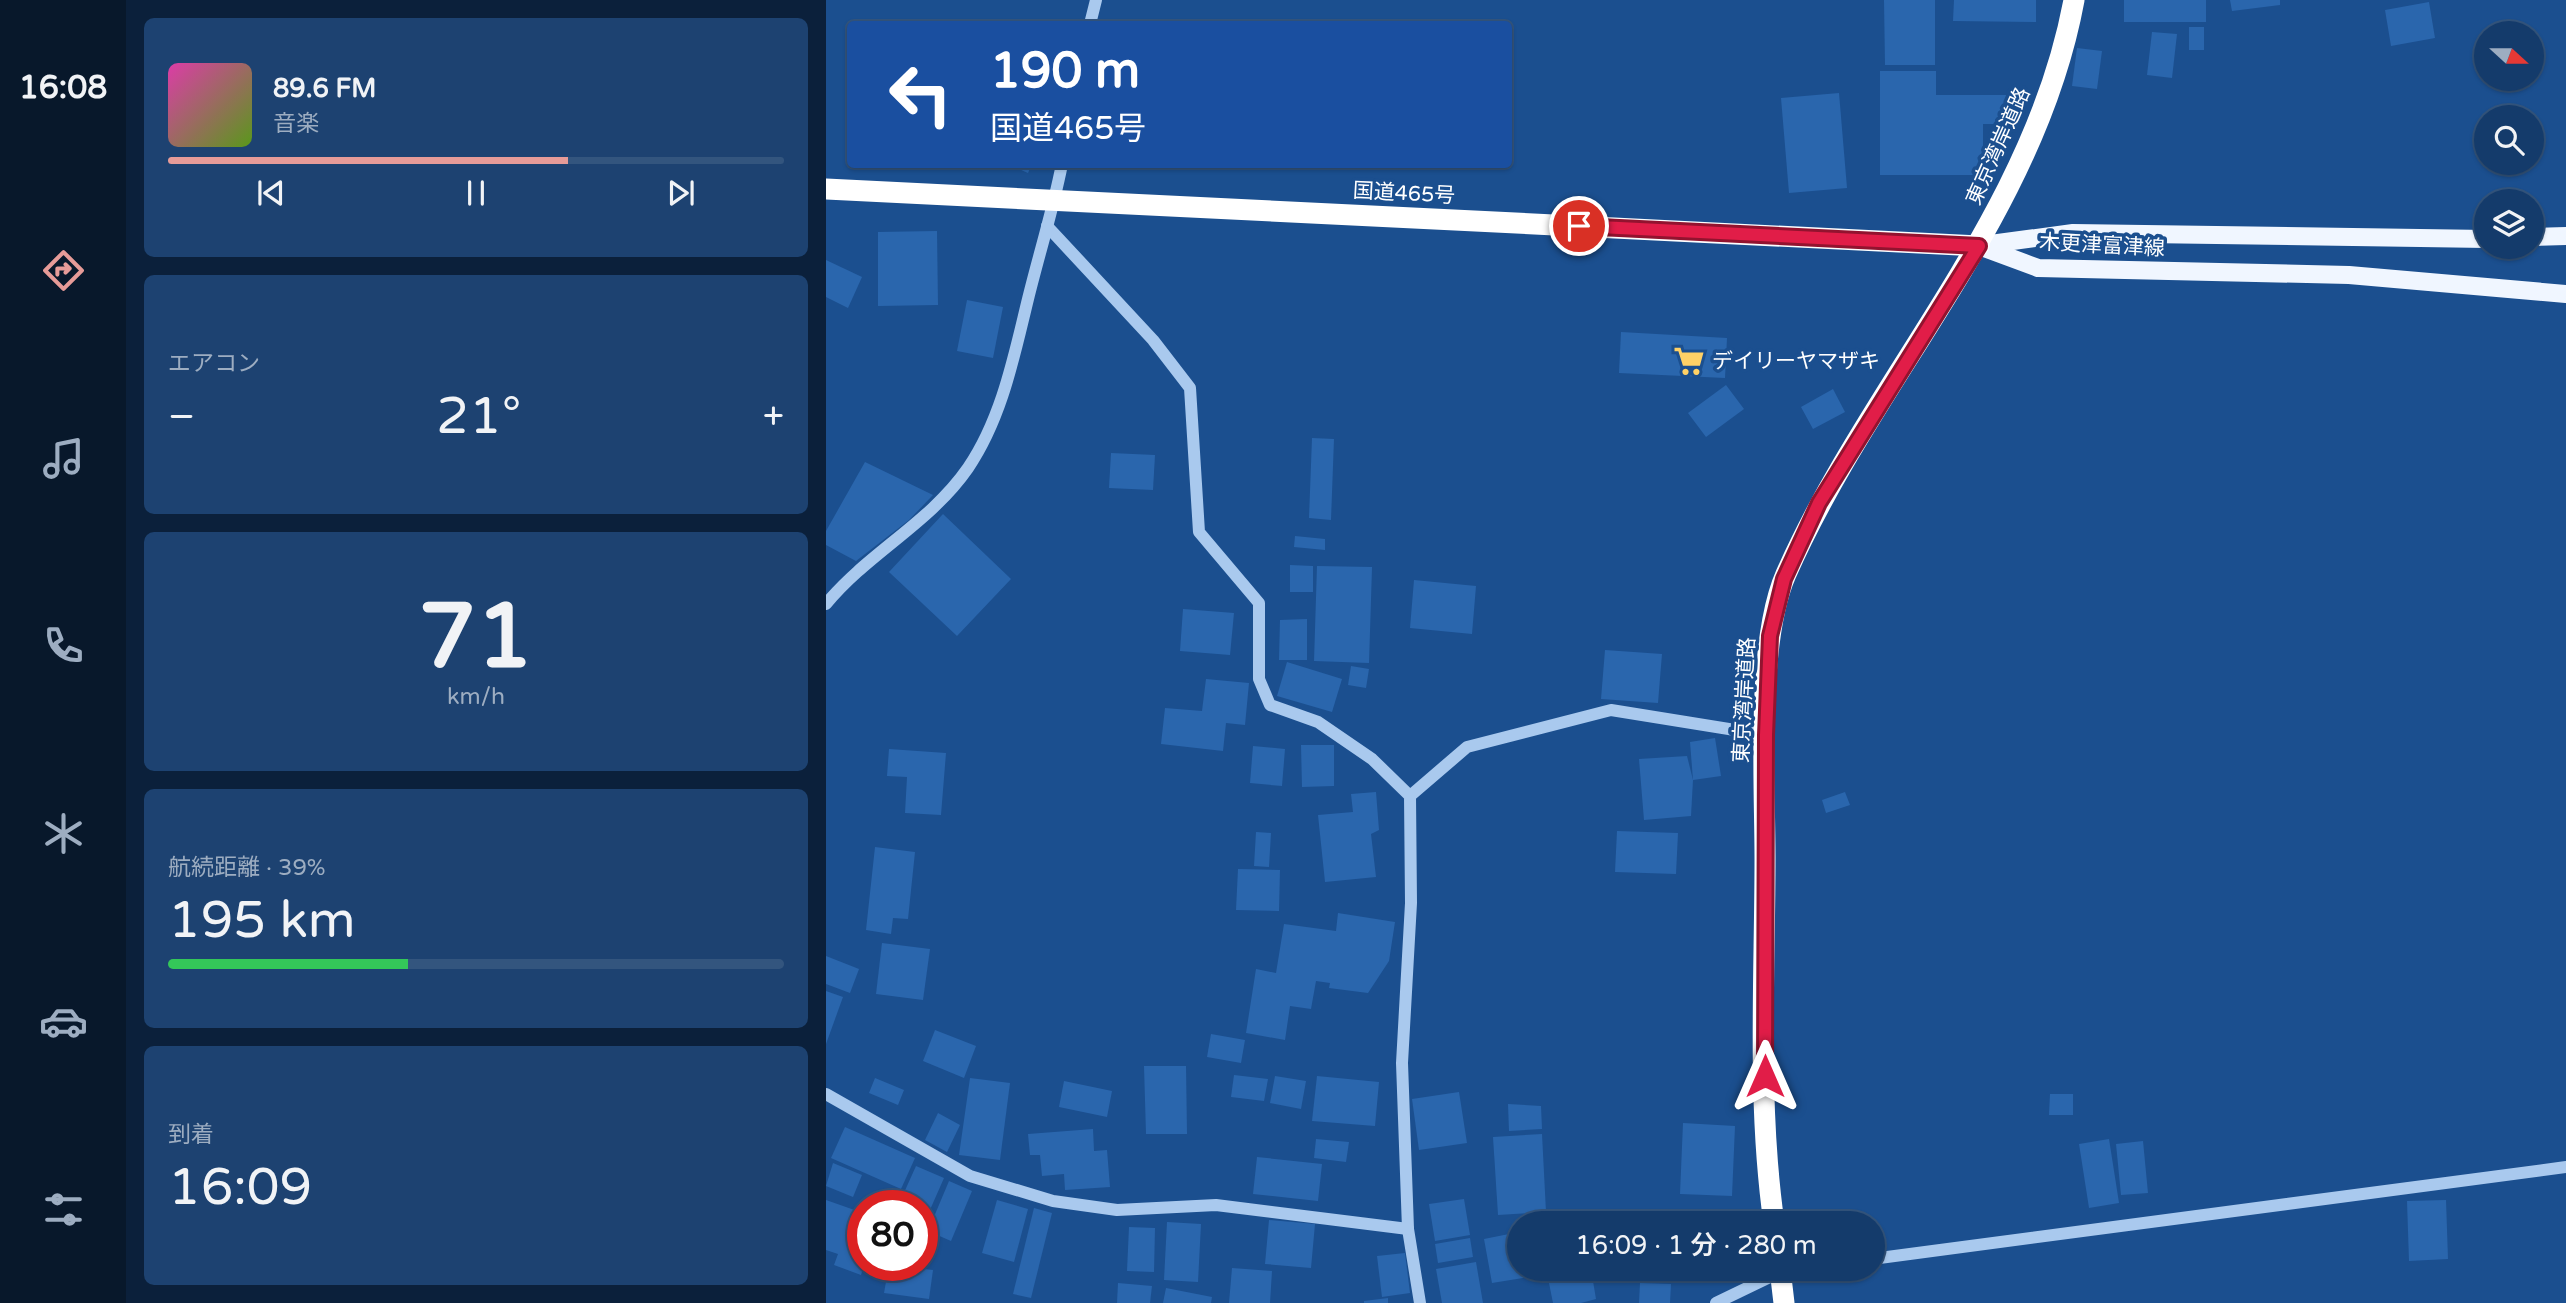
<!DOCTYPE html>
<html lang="ja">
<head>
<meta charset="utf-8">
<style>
  :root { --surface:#143b6b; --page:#1d4271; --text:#f1f3f6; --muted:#9dadc1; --line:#33557e; --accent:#e69b98 }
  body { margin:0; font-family:"Varela Round","Noto Sans JP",sans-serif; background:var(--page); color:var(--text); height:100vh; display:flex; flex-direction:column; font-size:26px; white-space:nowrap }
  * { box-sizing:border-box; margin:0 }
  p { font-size:23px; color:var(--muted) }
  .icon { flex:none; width:38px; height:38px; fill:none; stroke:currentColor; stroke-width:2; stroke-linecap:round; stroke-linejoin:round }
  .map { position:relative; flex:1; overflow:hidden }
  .side { display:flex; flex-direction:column; gap:18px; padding:18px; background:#0b203b; width:700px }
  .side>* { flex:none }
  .top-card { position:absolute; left:21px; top:21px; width:665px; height:147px; border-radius:7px; box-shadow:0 2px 5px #0004,0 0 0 2px var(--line); background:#1a4fa0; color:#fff; overflow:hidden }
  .needle { width:46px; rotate:111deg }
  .controls { position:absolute; left:1648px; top:21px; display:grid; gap:14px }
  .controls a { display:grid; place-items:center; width:70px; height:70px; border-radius:50%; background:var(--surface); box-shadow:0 2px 5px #0004,0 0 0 2px var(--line); font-size:35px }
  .speed { position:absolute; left:21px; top:1190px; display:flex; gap:14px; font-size:35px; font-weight:700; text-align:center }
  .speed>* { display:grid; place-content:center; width:91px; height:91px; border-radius:50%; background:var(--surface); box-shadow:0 2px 5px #0004,0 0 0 2px var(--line); line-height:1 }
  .speed .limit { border:10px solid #d22; background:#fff; color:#111 }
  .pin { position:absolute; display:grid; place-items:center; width:60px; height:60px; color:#fff; margin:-30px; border:4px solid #fff; border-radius:50%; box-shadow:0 2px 7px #0007 }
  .me { position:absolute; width:77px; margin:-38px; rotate:0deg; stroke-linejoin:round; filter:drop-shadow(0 0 5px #0008) }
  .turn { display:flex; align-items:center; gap:24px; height:147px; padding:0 28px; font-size:32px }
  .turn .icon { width:91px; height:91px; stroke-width:2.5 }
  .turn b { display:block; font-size:49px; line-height:60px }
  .big { font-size:52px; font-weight:600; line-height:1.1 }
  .side .widget { flex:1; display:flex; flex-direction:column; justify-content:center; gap:10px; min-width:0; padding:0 24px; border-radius:10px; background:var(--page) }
  .side .dial { align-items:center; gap:0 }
  .dial b { font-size:91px; line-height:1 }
  .song { display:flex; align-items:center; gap:21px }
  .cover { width:84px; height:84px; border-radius:10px; background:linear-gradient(135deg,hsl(320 70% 55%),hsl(90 70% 35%)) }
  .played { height:7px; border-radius:4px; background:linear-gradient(90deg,var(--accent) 65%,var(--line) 65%) }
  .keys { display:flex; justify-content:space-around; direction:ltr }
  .heat { display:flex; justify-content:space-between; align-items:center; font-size:38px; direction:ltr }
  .charge { height:10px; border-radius:5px; background:linear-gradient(90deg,#34c759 39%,var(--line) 0) }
  .trip { position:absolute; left:681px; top:1211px; width:378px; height:70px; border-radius:35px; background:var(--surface); box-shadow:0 2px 5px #0004,0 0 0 2px var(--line); font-weight:600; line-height:70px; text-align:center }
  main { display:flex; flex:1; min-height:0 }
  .tabs { display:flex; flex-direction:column; width:126px; justify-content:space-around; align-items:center; background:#08182b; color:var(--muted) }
  .tabs .icon { width:49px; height:49px }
  .tabs .selected { color:var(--accent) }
  .tabs b { font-size:32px; color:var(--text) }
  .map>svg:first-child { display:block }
  .building { fill:#2a66ad }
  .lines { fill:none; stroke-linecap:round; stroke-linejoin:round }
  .minor { stroke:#a9c9ee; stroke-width:12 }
  .major { stroke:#f0f6ff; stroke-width:18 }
  .highway { stroke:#fff; stroke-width:21 }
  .route-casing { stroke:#92132f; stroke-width:18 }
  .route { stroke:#e11d48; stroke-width:12 }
  .labels { text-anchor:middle; stroke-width:7; stroke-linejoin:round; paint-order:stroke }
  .street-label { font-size:21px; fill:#fff; stroke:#1b4f8f }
  .poi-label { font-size:21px; fill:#fff; stroke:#1b4f8f; text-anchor:start }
</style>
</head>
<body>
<main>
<nav class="tabs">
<b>16:08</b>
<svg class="icon selected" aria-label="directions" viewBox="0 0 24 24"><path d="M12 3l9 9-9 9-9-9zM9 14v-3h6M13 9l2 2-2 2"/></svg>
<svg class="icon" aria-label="music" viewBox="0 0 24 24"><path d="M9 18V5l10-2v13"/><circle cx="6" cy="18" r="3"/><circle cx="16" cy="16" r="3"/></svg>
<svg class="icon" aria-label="phone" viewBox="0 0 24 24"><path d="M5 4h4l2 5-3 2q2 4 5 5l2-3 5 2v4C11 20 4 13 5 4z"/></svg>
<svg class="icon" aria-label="climate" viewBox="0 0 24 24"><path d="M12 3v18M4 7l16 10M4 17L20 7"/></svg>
<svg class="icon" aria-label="car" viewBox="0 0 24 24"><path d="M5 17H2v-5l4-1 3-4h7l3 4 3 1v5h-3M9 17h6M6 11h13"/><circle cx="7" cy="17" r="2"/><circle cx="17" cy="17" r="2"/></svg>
<svg class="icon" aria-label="filters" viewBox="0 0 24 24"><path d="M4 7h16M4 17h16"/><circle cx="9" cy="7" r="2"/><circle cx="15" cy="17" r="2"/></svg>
</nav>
<section class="side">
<div class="widget">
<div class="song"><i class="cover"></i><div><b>89.6 FM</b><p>音楽</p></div></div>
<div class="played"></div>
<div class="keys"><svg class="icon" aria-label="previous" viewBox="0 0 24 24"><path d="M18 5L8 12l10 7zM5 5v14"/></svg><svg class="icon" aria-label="pause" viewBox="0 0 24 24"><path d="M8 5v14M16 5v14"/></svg><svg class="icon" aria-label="next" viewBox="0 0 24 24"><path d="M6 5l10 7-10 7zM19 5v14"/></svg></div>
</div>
<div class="widget"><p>エアコン</p>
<div class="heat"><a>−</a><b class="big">21°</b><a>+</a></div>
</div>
<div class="widget dial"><b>71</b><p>km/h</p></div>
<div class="widget"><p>航続距離 · 39%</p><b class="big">195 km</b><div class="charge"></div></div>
<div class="widget"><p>到着</p><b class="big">16:09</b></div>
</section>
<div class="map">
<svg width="1740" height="1303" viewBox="0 0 1740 1303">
  <rect width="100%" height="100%" fill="#1b4f8f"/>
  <g class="building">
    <path d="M1058,0h51v65h-50z"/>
    <path d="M1128,0h82v22l-83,-1z"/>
    <rect x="1298" y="0" width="82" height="22"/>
    <path d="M1404,0h50v5l-48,6z"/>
    <path d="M1603,2l6,36 -44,8 -6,-36z"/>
    <rect x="1363" y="27" width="15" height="23"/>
    <path d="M1326,32l25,2 -5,44 -25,-3z"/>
    <path d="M1251,48l25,3 -5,38 -25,-3z"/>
    <path d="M1054,71h56v24h75v29h-28v51h-103z"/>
    <path d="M1013,93l8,95 -58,5 -8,-95z"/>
    <path d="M181,164h25l-4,9z"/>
    <path d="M111,231l1,74 -60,1v-74z"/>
    <path d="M0,260l36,17 -14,31 -22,-11z"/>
    <path d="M141,300l36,7 -10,51 -36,-7z"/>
    <path d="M795,332l106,6 -2,40 -106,-5z"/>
    <path d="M900,385l18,24 -38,28 -18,-24z"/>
    <path d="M1007,389l12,23 -32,17 -12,-22z"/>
    <path d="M486,438l22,1 -3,81 -22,-2z"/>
    <path d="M285,453l44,2 -2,35 -44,-2z"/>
    <path d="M39,462l68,33 -24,25 -53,41 -30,-16v-14z"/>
    <path d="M117,514l68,65 -54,57 -68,-64z"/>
    <path d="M469,536l30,3v11l-31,-3z"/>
    <path d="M464,565l23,1v26h-23z"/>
    <path d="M491,566l55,1 -3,96 -55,-2z"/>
    <path d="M588,580l62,6 -4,48 -62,-6z"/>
    <path d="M357,609l51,4 -4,42 -50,-4z"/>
    <path d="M481,619v41h-28l1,-40z"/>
    <path d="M779,650l57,4 -4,49 -57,-4z"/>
    <path d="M461,662l55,17 -10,33 -55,-16z"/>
    <path d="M525,666l18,3 -3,19 -18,-3z"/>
    <path d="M380,679l43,4 -4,42 -19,-2 -3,28 -62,-7 4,-36 37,3z"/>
    <path d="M889,738l6,38 -28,4 -3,-38z"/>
    <path d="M475,745h33v41l-32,1z"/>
    <path d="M427,746l32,3 -3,37 -32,-3z"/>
    <path d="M63,749l57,4 -5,62 -36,-2 2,-36 -20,-1z"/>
    <path d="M861,756l6,24 -2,36 -47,4 -5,-61z"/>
    <path d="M550,792l3,38 -8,4 5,43 -51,5 -7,-67 35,-3 -2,-18z"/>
    <path d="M1019,792l5,13 -24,8 -4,-13z"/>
    <path d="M791,831l61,2 -2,41 -61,-2z"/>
    <path d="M430,832l15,1 -2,34 -15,-1z"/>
    <path d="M49,847l40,5 -7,67 -15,-1 -2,16 -25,-4z"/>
    <path d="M412,869l42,1 -1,41 -43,-1z"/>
    <path d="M512,913l57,9 -6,39 -21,32 -39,-5 1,-5 -14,-2 -5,28 -21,-3 -5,34 -39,-7 10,-64 20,4 8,-49 52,7z"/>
    <path d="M56,943l48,6 -7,51 -47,-6z"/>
    <path d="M0,956l33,13 -9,24 -24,-9z"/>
    <path d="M0,991l17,6 -17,47z"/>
    <path d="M109,1030l41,16 -12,32 -41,-17z"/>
    <path d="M385,1034l34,6 -4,23 -34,-6z"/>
    <path d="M318,1066h42l1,68h-41z"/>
    <path d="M408,1075l34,4 -4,22 -33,-4z"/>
    <path d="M449,1076l31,5 -5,28 -31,-6z"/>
    <path d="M491,1076l62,6 -4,44 -63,-5z"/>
    <path d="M49,1078l29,12 -6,15 -29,-12z"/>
    <path d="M144,1078l40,5 -10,77 -41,-5z"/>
    <path d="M238,1081l48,10 -5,26 -48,-10z"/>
    <path d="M633,1092l8,51 -48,7 -7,-51z"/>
    <path d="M1224,1094h23v21h-24z"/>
    <path d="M682,1104l33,2 1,23 -33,2z"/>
    <path d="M112,1113l22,12 -13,27 -22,-12z"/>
    <path d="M857,1123l52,3 -3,70 -52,-2z"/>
    <path d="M19,1127l70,31 -14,31 -70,-31z"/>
    <path d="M267,1129l1,22 13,-1 3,37 -45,3 -1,-16 -22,2 -2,-21h-10l-2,-21z"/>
    <path d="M716,1134l4,78 -48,3 -5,-78z"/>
    <path d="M490,1139l33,3 -3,20 -32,-4z"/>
    <path d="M1283,1139l10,64 -30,5 -10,-64z"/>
    <path d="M1317,1141l5,52 -27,2 -5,-51z"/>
    <path d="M431,1157l65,7 -4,37 -65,-7z"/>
    <path d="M7,1163l29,12 -9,22 -27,-11z"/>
    <path d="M90,1166l28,12 -22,50v-22h-24z"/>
    <path d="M123,1181l23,10 -21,50 -23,-10z"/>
    <path d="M638,1199l6,36 -35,6 -6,-37z"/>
    <path d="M0,1200l37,13 1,52 -3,10 -27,-10 4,-11 -12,-4z"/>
    <path d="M171,1200l31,9 -14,53 -32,-9z"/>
    <path d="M1620,1200l2,59 -39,2 -2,-60z"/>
    <path d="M208,1208l18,5 -21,85 -18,-4z"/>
    <path d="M755,1215l1,8h-39v-1z"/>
    <path d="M810,1218l47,3v2h-47z"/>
    <path d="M443,1220l46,4 -4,44 -46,-4z"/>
    <path d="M341,1222l34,2 -3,58 -34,-2z"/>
    <path d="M303,1227l26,1 -1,44 -27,-1z"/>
    <path d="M693,1232v37h15l1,7 -43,7 -8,-44z"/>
    <path d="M644,1238l3,19 -35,6 -3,-19z"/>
    <path d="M579,1253l5,40 -28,4 -5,-41z"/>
    <path d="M650,1262l7,41h-41l-6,-34z"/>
    <path d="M63,1265l44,5 -4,29 -45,-6z"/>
    <path d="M406,1268l40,3 -2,32h-41z"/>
    <path d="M718,1269h29v1l-28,5z"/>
    <path d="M806,1269h44v11l-44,-4z"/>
    <path d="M866,1269h19l1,11 -18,3z"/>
    <path d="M766,1275l4,24 -15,4h-28l-4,-20z"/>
    <path d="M292,1283l34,3 -2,17h-33z"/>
    <path d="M814,1283l31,1 -1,19h-31z"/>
    <path d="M340,1288l46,9 -1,6h-48z"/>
    <path d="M562,1298v5h-24v-2z"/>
  </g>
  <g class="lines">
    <g class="minor">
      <path d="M264,24l6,-24"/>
      <path d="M221,226l106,114 37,48 9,144 60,71v76l11,26 48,17 54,37 38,37 1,107 -9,160 6,166 12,74"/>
      <path d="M0,604c42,-51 104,-81 142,-136 34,-50 46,-112 60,-169 11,-45 25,-89 34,-135"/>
      <path d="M584,796l57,-49 144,-37 155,25"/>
      <path d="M0,1094l144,82 83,25 64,9 99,-5 192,24"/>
      <path d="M1046,1259l694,-92"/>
      <path d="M890,1303l64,-31 23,-3"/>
    </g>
    <g class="major">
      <path d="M1706,237l34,-1"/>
      <path d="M1157,245l90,-12 414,6"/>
      <path d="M1153,246l59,22 311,7 217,19"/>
    </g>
    <g class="highway">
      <path d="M0,189l1153,57"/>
      <path d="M948,1223c-17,-120 -9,-244 -9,-365 0,-77 -9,-216 21,-284 87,-197 248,-357 288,-574"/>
      <path d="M954,1269l4,34"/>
    </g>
  </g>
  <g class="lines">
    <g class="route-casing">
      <path id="route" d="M753,226l400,20 -160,257 -35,76 -14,57 -4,99 -1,341"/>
    </g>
    <use href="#route" class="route"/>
  </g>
  <defs>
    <g id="supermarket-bare" transform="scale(2.415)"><path d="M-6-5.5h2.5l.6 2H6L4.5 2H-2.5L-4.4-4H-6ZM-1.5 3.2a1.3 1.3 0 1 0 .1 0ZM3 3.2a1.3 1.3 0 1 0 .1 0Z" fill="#ffd166" stroke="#1b4f8f" stroke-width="2.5" paint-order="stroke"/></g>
  </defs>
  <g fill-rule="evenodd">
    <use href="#supermarket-bare" x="863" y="361"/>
  </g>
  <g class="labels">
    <g class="street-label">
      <text transform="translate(1172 146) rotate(-66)" y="7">東京湾岸道路</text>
      <text transform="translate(578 193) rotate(3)" y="7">国道465号</text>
      <text transform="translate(1276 245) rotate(3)" y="7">木更津富津線</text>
      <text transform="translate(918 700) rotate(-87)" y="7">東京湾岸道路</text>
    </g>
    <g class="poi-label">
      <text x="886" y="368">デイリーヤマザキ</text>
    </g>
  </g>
</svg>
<div class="controls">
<a><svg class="needle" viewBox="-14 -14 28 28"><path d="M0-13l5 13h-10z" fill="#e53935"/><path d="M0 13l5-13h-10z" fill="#9dadc1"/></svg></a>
<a><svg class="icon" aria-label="search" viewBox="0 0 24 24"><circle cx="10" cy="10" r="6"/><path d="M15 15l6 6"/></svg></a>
<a><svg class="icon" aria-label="layers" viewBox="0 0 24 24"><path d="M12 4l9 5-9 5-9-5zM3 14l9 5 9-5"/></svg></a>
</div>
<div class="speed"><div class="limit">80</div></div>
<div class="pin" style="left:753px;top:226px;background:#d93025"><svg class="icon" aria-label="arrive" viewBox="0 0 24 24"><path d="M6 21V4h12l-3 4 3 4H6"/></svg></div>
<svg class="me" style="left:939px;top:1076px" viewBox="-20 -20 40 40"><path d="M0-17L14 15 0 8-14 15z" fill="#e11d48" stroke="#fff" stroke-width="4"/></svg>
<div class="trip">16:09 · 1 分 · 280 m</div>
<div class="top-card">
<div class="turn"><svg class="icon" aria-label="left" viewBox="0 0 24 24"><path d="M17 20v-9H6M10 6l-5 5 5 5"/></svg><div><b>190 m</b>国道465号</div></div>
</div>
</div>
</main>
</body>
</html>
